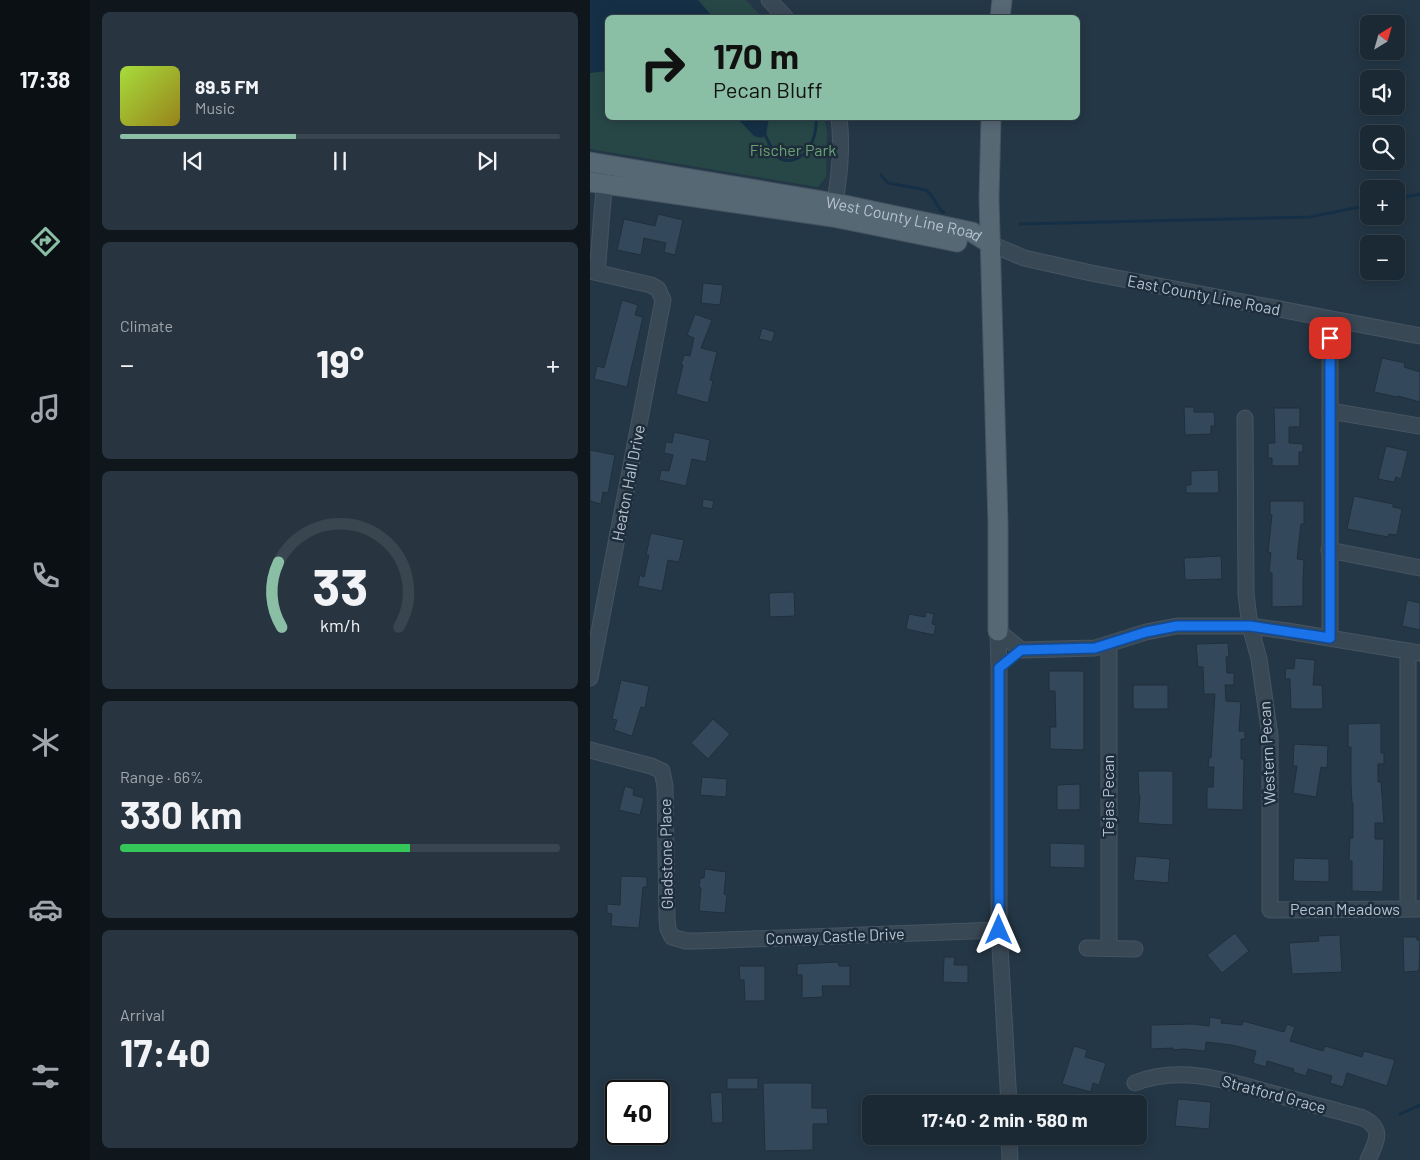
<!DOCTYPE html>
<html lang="en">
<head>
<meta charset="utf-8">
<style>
  :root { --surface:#1b2934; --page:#283540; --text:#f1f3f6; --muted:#a0a6ac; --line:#39454f; --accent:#8abfa5 }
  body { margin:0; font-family:Barlow,sans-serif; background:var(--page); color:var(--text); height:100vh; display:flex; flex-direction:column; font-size:19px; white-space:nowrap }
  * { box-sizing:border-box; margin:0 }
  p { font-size:16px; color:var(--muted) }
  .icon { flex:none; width:28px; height:28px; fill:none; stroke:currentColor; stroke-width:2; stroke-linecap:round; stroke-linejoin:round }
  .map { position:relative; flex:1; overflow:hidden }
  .details { display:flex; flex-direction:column; gap:12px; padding:12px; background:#0f171d; width:500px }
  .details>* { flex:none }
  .hud { position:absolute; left:15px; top:15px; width:475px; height:105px; border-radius:8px; box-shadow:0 2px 12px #0003,0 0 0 1px var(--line); background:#8abfa5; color:#111; overflow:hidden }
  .needle { width:32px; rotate:37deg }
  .buttons { position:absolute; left:770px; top:15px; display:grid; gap:10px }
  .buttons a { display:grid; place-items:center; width:45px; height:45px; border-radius:8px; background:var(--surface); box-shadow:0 2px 12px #0003,0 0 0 1px var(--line); font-size:25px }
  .speed { position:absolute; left:15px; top:1080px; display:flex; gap:10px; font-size:25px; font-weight:700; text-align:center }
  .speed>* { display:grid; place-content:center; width:65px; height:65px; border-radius:50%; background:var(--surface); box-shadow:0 2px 12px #0003,0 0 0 1px var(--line); line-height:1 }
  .speed .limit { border:2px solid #111; border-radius:8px; background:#fff; color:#111 }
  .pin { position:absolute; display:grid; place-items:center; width:42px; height:42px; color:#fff; margin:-21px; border-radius:10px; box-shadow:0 2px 8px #0006 }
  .me { position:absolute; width:55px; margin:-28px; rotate:0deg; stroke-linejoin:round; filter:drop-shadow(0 0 4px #0008) }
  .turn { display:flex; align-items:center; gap:18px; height:105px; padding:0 25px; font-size:22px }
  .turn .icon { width:65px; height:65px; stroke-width:2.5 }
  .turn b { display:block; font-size:35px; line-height:42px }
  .big { font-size:38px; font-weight:700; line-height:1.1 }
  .details .widget { flex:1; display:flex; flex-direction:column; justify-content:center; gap:8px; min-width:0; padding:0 18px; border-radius:8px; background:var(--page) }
  .details .dial { align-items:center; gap:0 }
  .dial svg { height:130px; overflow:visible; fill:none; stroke:var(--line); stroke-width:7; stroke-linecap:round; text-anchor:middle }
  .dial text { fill:var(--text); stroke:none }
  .song { display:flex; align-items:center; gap:15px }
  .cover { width:60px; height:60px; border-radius:8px; background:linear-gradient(135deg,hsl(80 70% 55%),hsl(50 70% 35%)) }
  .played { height:5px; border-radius:2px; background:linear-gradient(90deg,var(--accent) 40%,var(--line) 40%) }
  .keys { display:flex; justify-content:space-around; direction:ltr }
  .heat { display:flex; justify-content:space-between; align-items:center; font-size:28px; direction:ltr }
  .charge { height:8px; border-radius:4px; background:linear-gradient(90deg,#34c759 66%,var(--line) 0) }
  .trip { position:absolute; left:272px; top:1095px; width:285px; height:50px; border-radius:8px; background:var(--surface); box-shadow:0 2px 12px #0003,0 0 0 1px var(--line); font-weight:700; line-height:50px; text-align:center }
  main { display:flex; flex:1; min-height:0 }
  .menu { display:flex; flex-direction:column; width:90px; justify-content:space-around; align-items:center; background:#0b1015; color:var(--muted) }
  .menu .icon { width:35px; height:35px }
  .menu .current { color:var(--accent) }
  .menu b { font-size:22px; color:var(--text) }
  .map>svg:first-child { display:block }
  .green { fill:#274747 }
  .water { fill:#153046 }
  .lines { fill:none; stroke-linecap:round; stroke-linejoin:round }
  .stream { stroke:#153046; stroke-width:3 }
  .building { fill:#33495b; stroke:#202f3d }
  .minor-casing { stroke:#465462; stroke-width:17 }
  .major-casing { stroke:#465462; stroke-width:21 }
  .minor { stroke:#394855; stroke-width:15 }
  .major { stroke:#576875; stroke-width:19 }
  .route-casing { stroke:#114b97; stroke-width:12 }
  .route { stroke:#1a73e8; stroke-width:9 }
  .labels { text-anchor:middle; stroke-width:5; stroke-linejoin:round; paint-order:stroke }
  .park-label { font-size:16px; fill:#6ca271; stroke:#1e2d3b }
  .street-label { font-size:16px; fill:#b7c3cf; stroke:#1e2d3b }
</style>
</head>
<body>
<main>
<nav class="menu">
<b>17:38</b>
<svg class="icon current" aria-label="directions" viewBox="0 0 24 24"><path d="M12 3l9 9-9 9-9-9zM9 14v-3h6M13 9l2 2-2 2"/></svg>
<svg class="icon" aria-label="music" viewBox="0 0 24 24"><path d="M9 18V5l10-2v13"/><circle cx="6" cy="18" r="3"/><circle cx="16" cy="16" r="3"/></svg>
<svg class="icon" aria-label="phone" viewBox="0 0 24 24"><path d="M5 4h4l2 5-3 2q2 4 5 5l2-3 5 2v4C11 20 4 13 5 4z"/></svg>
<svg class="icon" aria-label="climate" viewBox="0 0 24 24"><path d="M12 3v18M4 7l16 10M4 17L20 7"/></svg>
<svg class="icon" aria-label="car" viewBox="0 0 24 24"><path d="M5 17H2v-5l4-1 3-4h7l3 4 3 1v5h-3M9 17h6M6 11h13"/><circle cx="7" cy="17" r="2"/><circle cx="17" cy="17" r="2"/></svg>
<svg class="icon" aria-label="filters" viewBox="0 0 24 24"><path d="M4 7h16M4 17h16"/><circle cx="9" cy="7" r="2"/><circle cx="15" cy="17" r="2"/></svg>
</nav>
<section class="details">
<div class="widget">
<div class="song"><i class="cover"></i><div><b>89.5 FM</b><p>Music</p></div></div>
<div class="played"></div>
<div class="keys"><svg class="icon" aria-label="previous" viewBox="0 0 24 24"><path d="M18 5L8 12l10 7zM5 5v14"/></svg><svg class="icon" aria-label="pause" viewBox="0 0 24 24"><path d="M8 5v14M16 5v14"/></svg><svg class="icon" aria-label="next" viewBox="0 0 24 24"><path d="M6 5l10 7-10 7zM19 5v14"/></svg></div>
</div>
<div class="widget"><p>Climate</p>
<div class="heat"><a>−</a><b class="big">19°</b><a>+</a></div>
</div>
<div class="widget dial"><svg viewBox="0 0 100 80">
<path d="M14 69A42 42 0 1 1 86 69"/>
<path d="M14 69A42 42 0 0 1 12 29" stroke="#8abfa5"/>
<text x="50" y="56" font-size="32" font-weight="700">33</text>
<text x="50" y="72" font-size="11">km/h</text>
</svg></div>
<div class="widget"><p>Range · 66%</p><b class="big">330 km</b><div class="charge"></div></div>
<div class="widget"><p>Arrival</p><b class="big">17:40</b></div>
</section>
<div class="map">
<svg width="830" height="1160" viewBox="0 0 830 1160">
  <rect width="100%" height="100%" fill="#243746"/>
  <path class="green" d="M0,0h156l16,17 -154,1v100h216l3,13 -1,46 -8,10 -228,-38z"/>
  <g class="water">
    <path d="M0,0h108l15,17 -105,1 -1,53 -17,2z"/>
    <path d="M147,118h32l-3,17 -5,3 -7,-2z"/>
  </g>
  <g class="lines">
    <g class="stream">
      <path d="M174,133c4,7 8,18 14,24 4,4 9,4 15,3 18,-5 24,-26 23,-42"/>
      <path d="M291,175l7,8 38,7 5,5 10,16 3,1"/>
      <path d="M806,199l24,-5"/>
      <path d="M430,224l290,-7 59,-12"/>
      <path d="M810,1114l20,-9"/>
    </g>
  </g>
  <g class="building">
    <path d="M68,214l25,6 -8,35 -11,-3 2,-9 -22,-5 -3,17 -24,-5 7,-31 31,7z"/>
    <path d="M113,283l20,2 -3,20 -19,-2z"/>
    <path d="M32,300l16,5 -3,10 8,2 -16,70 -33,-8 3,-13 7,2z"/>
    <path d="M105,314l17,6 -11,28 16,4 -7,28 3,1 -5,22 -32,-9 7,-29h-2l3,-10 6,1 4,-18 -7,-3z"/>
    <path d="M172,328l13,4 -3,10 -13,-3z"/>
    <path d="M792,358l23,5 -1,4 16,5v30l-22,-6 -1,1 -23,-5z"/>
    <path d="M594,407h10v5h20l1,14h-4v8l-26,1z"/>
    <path d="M684,408h26v19h-11v16l14,1v8h-4v14h-27v-8h-4v-15h7z"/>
    <path d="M84,432l36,8 -4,22 -14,-3 -6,27 -27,-6 2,-10 8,1 4,-16 -9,-2 2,-11 6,1z"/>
    <path d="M796,446l22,5 -7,28 -5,-2 -2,5 -16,-3z"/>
    <path d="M0,450l25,5 -7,38 -5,-1 -2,12 -11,-3z"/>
    <path d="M628,470l1,23h-33v-8h5v-14z"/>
    <path d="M764,496l39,8v3l9,2 -5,26 -8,-1 -1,3 -41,-8z"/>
    <path d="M113,499l11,2 -2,8 -10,-2z"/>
    <path d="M680,501h34v23h-3l-4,35 7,1 -1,19v27l-31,1v-34l-3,-1 2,-19 -3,-1 4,-37h-2z"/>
    <path d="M61,533l33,7 -5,22 -11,-2 -6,31 -24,-5 2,-11 4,2 5,-22h-3z"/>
    <path d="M631,556l1,23 -37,1 -1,-22z"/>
    <path d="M204,592l1,24 -25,1 -1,-24z"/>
    <path d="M817,600l13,3v27l-18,-4z"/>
    <path d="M336,612l8,2 -2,10 4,1 -2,10 -28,-6 3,-15 16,3z"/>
    <path d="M638,643l1,13 -3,1 1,16h7v12h-9l1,16 15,1 -2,29h6v8h-4v20h3l-1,51 -36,-1v-22h6l1,-20h-6l1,-10 2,1 4,-64h-11l-1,-27h-5l-2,-23z"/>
    <path d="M705,658l20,2 -2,25h9l1,24h-32l-1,-30h-5l1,-11 8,1z"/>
    <path d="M459,671h35v79l-34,-1v-22h6l-1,-36h-6z"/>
    <path d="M31,680l28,6 -4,22 -4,-1 -9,29 -18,-6 3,-10 -5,-1z"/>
    <rect x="543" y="685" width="35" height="24"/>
    <path d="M123,719l17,15 -22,25 -17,-16z"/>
    <path d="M791,723v30h3v11h-6v18h3l3,41h-9v16h9l-1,53 -31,-1v-30h-3l1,-23h3v-35h-1l-1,-21v-35h-3v-23z"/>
    <path d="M704,744l34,2 -1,22 -6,-1 -5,30 -23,-4 4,-27h-4z"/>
    <path d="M548,771h35v54l-35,-2 2,-27h-1z"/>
    <path d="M112,777l25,2 -1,18 -26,-2z"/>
    <path d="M490,784v26h-23v-25z"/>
    <path d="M35,786l9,3 -1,6 11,3 -4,17 -21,-5z"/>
    <path d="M460,843l35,1v24l-35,-1z"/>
    <path d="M546,856l34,3 -2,24 -35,-3z"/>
    <path d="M704,858l35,1v23l-36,-1z"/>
    <path d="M115,869l21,3 -2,22 3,1 -2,18 -26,-2 2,-23 -2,-1 1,-9h4z"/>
    <path d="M31,876l26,1v10h-4l-4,41 -28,-2 1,-12 -5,-1v-9l13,1z"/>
    <path d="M645,933l14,18 -27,22 -15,-18z"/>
    <path d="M750,935l2,37 -50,2 -3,-31 30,-2 -1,-5z"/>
    <path d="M813,937h14v3h3l-1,31 -15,1z"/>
    <path d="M354,957h11l-1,8h14v18l-25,-1z"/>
    <path d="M248,962l1,4h11v20h-28l1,11 -21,1v-23h-5v-11z"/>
    <path d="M149,966h26v35h-20l-1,-21h-4z"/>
    <path d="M620,1017l12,2 -1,4 21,2 1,-4 41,11 3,-8 8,3 -5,14 33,10 2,-5 37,11 2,-6 31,9 -8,26 -40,-13 -4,14 -13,-4 2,-7 -24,-7 -2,7 -13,-4 1,-3 -27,-8 -1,6 -13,-4 3,-12 -24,-6 -26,-3 -1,9 -21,-2 -11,1v-2l-22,1v-24l42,-1 16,2z"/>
    <path d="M484,1046l13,4 -2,7 21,6 -7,22 -6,-2 -2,9 -29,-8z"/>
    <rect x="137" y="1078" width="31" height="11"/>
    <path d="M173,1083h49v25h15l1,16h-15v26l-48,1z"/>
    <path d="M132,1092l1,31h-11l-2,-30z"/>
    <path d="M588,1099l33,3 -2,27 -34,-3z"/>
  </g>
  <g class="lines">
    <g class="minor-casing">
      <g id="minor">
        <path d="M179,0l17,18"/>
        <path d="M243,213c6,-32 10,-63 6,-95"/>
        <path d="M401,244l33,14 67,15 329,63"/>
        <path d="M0,271l61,14 7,4 5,11 -73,378"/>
        <path d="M7,271c4,-35 4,-70 11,-106"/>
        <path d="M740,319v319"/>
        <path d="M740,411l90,15"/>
        <path d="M655,418l1,176 4,32 9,33 11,77v174l150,-1"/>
        <path d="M739,550l91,18"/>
        <path d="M408,631l1,37v262l10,174"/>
        <path d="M408,631l23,19 74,-2 51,-16 31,-6h73l37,5 133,22"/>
        <path d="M519,645v302"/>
        <path d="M0,750l61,16 11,5 3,15 2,133 1,10 4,8 14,4h12l301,-11"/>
        <path d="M818,909v-258"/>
        <path d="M497,948l48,1"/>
        <path d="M545,1083c46,-19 97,-1 143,12 28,8 57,15 85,23 22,11 13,25 5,42"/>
        <path d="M419,1136l1,24"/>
      </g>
    </g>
    <g class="major-casing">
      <g id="major">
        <path d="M410,18l2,-18"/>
        <path d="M401,118l-2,80 9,326v107"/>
        <path id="s1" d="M0,162l245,41 137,29 19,12"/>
        <path d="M0,182l243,35 124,25"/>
      </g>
    </g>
    <use href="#minor" class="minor"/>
    <use href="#major" class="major"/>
  </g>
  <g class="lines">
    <g class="route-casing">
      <path id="route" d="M409,930v-262l22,-18 74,-2 51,-16 31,-6h73l80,12v-300"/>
    </g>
    <use href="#route" class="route"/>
  </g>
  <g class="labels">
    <g class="park-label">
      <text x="203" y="156">Fischer Park</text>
    </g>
    <g class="street-label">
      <text dy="6" stroke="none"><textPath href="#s1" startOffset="319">West County Line Road</textPath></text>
      <text transform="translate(614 295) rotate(11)" y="6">East County Line Road</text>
      <text transform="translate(38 483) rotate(-79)" y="6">Heaton Hall Drive</text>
      <text transform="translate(677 753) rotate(-93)" y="6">Western Pecan</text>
      <text transform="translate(518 796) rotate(-90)" y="6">Tejas Pecan</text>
      <text transform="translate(76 854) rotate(-91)" y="6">Gladstone Place</text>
      <text x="755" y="915">Pecan Meadows</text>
      <text transform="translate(245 936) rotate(-2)" y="6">Conway Castle Drive</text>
      <text transform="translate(684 1094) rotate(15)" y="6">Stratford Grace</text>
    </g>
  </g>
</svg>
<div class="buttons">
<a><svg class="needle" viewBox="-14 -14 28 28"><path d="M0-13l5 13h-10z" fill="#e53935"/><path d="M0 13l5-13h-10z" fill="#a0a6ac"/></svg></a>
<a><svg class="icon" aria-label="sound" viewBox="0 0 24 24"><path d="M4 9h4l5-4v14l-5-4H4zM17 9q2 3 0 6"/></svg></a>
<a><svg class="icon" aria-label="search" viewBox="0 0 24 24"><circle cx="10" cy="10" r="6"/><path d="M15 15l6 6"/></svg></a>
<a>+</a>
<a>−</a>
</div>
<div class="speed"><div class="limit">40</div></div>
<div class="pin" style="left:740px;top:338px;background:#d93025"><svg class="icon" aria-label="arrive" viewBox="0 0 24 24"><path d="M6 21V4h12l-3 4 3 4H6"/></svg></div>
<svg class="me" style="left:409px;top:930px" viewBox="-20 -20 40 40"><path d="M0-17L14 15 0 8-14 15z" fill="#1a73e8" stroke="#fff" stroke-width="4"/></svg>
<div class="trip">17:40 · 2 min · 580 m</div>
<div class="hud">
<div class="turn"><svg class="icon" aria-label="right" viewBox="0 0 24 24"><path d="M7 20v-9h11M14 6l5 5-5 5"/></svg><div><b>170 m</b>Pecan Bluff</div></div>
</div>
</div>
</main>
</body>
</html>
